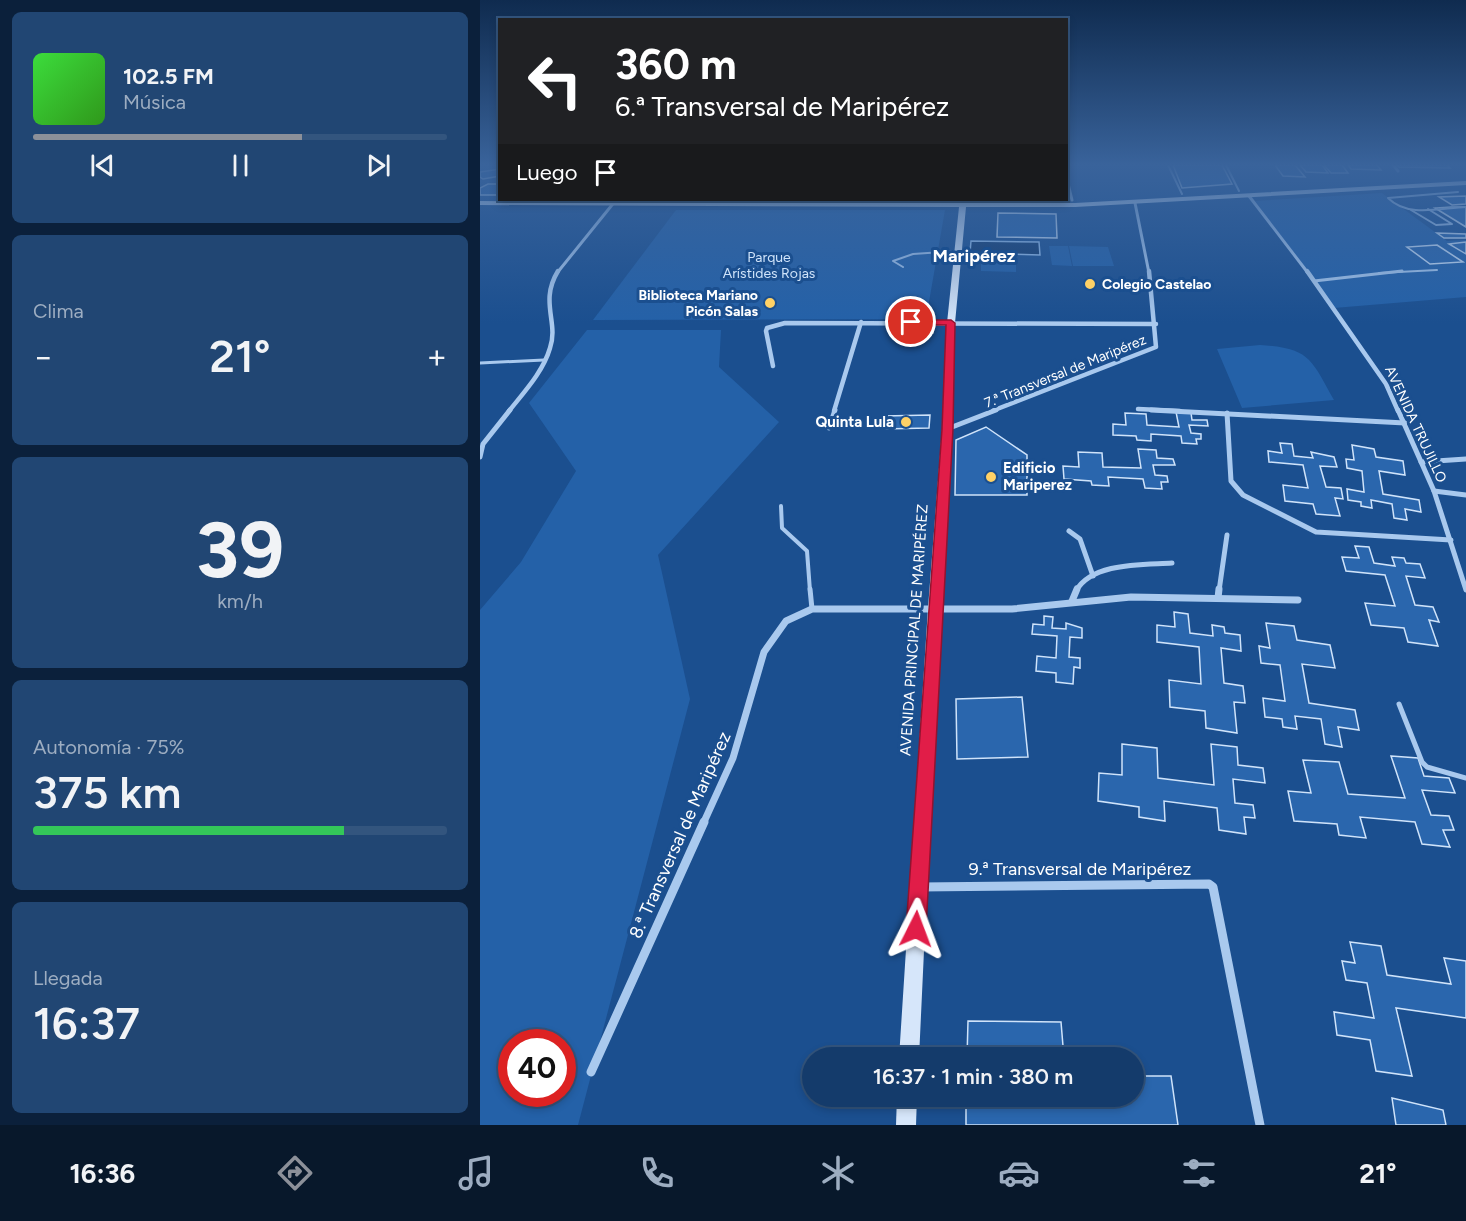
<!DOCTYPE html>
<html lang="es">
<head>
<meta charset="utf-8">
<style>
  :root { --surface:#143b6b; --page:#214673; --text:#f1f3f6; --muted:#9dadc1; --line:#33557e; --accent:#8c9099 }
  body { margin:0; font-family:Figtree,sans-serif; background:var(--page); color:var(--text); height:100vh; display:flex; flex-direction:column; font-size:22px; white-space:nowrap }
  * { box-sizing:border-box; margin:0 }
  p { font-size:20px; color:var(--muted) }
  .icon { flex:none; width:33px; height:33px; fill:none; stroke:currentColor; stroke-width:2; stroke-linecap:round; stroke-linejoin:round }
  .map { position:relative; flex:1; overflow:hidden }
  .drawer { display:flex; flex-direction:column; gap:12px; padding:12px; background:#0b203b; width:480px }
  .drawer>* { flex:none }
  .guide { position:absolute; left:18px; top:18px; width:570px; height:183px; border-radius:0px; box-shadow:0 3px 9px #0003,0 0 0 2px var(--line); background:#202124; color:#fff; overflow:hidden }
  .speed { position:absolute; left:18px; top:1029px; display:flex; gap:12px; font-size:30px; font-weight:700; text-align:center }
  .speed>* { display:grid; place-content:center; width:78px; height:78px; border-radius:50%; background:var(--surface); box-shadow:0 3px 9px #0003,0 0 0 2px var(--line); line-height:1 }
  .speed .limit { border:9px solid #d22; background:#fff; color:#111 }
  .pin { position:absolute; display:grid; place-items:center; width:51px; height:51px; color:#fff; margin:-26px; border:3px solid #fff; border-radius:50%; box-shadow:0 2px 6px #0007 }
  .me { position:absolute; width:66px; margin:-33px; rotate:3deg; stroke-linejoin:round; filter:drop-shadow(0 0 4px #0008) }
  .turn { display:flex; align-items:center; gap:21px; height:126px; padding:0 18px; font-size:27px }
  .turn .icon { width:78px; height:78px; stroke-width:2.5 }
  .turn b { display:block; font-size:42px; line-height:51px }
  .then { display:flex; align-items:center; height:57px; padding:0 18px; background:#0003; gap:12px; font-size:22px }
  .big { font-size:45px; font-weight:600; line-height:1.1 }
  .drawer .tile { flex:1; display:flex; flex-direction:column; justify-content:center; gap:9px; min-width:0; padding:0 21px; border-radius:9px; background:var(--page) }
  .drawer .dial { align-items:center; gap:0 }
  .dial b { font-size:78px; line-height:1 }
  .song { display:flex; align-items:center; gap:18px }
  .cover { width:72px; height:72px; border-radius:9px; background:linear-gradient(135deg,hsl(120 70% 55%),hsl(110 70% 35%)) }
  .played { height:6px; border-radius:3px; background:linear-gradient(90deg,var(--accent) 65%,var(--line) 65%) }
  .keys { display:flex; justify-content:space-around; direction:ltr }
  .heat { display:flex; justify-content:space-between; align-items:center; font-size:33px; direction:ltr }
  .charge { height:9px; border-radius:4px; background:linear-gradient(90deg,#34c759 75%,var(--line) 0) }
  .trip { position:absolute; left:322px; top:1047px; width:342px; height:60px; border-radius:30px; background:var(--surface); box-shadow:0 3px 9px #0003,0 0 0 2px var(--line); font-weight:600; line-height:60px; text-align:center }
  .tab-bar { display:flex; height:96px; justify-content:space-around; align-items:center; background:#08182b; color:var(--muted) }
  .tab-bar .icon { width:42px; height:42px }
  .tab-bar .active { color:var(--accent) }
  .tab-bar b { font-size:27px; color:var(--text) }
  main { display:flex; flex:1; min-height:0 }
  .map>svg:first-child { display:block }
  .green { fill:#2461a8; fill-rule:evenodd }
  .water { fill:#123a6d; stroke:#9cc4f0; stroke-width:1.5 }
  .building { fill:#2a66ad; stroke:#cfe3fa; stroke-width:1.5 }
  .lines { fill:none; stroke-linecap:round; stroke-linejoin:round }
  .lane-far3 { stroke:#a9c9ee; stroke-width:2 }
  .lane-far2 { stroke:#a9c9ee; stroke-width:3 }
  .lane-far1 { stroke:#a9c9ee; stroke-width:4 }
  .lane { stroke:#a9c9ee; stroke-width:5 }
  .street-far4 { stroke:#a9c9ee; stroke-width:3 }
  .street-far3 { stroke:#a9c9ee; stroke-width:4.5 }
  .street-far2 { stroke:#a9c9ee; stroke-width:5 }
  .street-far1 { stroke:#a9c9ee; stroke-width:7 }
  .street { stroke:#a9c9ee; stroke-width:9 }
  .secondary { fill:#d6e6fa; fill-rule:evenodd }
  .route { fill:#e11d48; stroke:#92132f; stroke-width:1.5 }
  .poi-dot { fill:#ffd166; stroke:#1b4f8f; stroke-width:2 }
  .labels { text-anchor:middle; stroke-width:6; stroke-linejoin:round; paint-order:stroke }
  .far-park-label { font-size:14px; fill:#cfe3fa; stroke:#1b4f8f }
  .far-poi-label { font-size:14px; font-weight:bold; fill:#fff; stroke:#1b4f8f; text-anchor:start }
  .far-street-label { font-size:14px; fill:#fff; stroke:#1b4f8f }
  .poi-label { font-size:15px; font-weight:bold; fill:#fff; stroke:#1b4f8f; text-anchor:end }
  .street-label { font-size:15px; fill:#fff; stroke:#1b4f8f }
  .far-district-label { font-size:18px; font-weight:bold; fill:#fff; stroke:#1b4f8f }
  .near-street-label { font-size:18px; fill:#fff; stroke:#1b4f8f }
</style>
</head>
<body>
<main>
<section class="drawer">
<div class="tile">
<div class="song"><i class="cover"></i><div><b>102.5 FM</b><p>Música</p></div></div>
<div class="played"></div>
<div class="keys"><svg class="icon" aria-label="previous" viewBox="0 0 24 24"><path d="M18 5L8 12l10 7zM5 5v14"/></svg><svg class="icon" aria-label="pause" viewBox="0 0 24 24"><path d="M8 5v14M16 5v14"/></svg><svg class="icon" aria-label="next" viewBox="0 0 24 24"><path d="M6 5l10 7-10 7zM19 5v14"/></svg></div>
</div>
<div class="tile"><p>Clima</p>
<div class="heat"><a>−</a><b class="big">21°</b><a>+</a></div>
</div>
<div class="tile dial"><b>39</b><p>km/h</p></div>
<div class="tile"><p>Autonomía · 75%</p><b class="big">375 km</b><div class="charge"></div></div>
<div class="tile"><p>Llegada</p><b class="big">16:37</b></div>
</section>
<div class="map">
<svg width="986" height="1125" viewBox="0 0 986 1125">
  <rect width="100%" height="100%" fill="#1b4f8f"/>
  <g class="green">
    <path d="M902,193l65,48 19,-1v57l-132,11 -79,-107z"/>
    <path d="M196,210h269l-19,109 -333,1z"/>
    <path d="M569,246h19l4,20 -20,-1z"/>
    <path d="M589,246l39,1 6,19h-41z"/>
    <path d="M501,260h35v12l-35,-1z"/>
    <path d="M107,330h134l-2,37 60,55 -121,133 32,144 -112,426h-98v-515l41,-48 55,-91 -47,-68zM32,1042h50v52h-50z"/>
    <path d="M780,345c50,3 51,14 74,55l-92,8 -25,-59z"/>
  </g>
  <path class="water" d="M491,241l68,1 1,13 -70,-2z"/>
  <g class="building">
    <path d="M693,165h49l10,19 -50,4z"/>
    <path d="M795,165h20l10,12 -22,-1z"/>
    <path d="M820,165h22l6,8 -22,-1z"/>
    <path d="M844,165h18l6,8h-17z"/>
    <path d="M868,165h29l4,5 -30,-1z"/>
    <path d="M917,165h50l3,3 -51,-1z"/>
    <path d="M20,169v7l-17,3 -3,-2v-5z"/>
    <path d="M8,184h12v11h-20v-7z"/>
    <path d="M986,196v8l-14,1 -13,-8z"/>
    <path d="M971,207h15v20l-31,-19z"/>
    <path d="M518,213l58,1 1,24 -60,-1z"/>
    <path d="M957,233l29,1v4h-22z"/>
    <path d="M986,242v12l-17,-10z"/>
    <path d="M957,245l26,17 -33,2 -23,-17z"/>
    <path d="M420,325h34l-1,8h-34z"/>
    <path d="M696,412l15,1 1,7h15l1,6 -19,-1 2,8 10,1v5h-5l1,5 -15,-1 -1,-7 -30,-2v7l-14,-1 -1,-4 -23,-1v-11l13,1 -1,-12 21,1 1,11 32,2z"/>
    <path d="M450,415l-1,13 -47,1 2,-13z"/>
    <path d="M506,427l41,28v40h-72l1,-55z"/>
    <path d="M800,443l12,1 2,12 19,2 -2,-6 23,5 3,10 -17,-1 6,21 15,1 2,11 -8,-1 5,18 -24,-2 -3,-10 -28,-3 -2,-16 25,3 -5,-23 -34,-3 -1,-11 14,2z"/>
    <path d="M872,445l22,4 2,8 27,4 2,14 -26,-4 4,23 36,6 2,12 -16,-3 2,11 -13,-2 -2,-14 -21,-4 1,8 -11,-2v-4l-13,-2 -1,-11 17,3 -2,-21 -15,-3 -1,-9 8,1z"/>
    <path d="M658,449l18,1 1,8 16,1 2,6h-22l2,10 12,1 1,6h-7l1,7 -17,-1 -2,-9 -35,-2 1,9 -17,-1 -1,-4 -27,-2 -1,-13 16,1 -1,-15 24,1 1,14 38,1z"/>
    <path d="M875,546l14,1 5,16 21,3 -3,-9 12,1 2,5 14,1 5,14 -19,-2 9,29 18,2 6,15 -10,-2 9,26 -30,-4 -4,-14 -33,-3 -6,-22 30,3 -10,-31 -39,-4 -4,-14 17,1z"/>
    <path d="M694,612l14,2 2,19 23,3 -1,-11 12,2 1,6 15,2 1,16 -20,-3 3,35 19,3 2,17 -11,-1 3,31 -31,-5 -1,-17 -35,-4 -1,-27 32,4 -2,-37 -42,-5v-17l18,2z"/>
    <path d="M564,616l9,1 -1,11 14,1v-6l16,5v10l-12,-1 -1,20 11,1v10l-6,-1 -1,17 -17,-2v-9l-20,-2 1,-15 19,2 1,-22 -25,-2 1,-10 11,1z"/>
    <path d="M786,623l28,3 3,14 33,5 5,23 -33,-4 7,39 46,7 4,20 -21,-3 4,20 -17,-3 -4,-25 -26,-3 2,13 -14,-2 -1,-8 -17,-2 -2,-19 22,3 -5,-36 -19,-2 -2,-17 11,2z"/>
    <path d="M542,697l6,60 -71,2 -1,-60z"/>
    <path d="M642,744l35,4 1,30 56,7 -3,-41 26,3 1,18 25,3 2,15 -32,-4 2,24 18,2 2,13 -11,-1 2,17 -27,-4 -2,-22 -53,-7 1,20 -26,-4v-10l-41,-6 1,-28 23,2z"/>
    <path d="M911,756l27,2 6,18 25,2 6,15 -33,-3 9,25 18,1 5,14h-11l7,17 -28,-3 -7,-22 -55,-5 6,21 -27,-3 -2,-11 -43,-3 -6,-30 23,2 -8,-33 36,2 9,32 57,4z"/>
    <path d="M870,942l31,4 6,29 64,9 -7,-26 22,3v57l-70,-10 16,68 -36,-5 -6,-31 -33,-5 -3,-23 40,6 -7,-35 -21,-3 -4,-19 13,2z"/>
    <path d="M488,1021l93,1 3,36h-97z"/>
    <path d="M654,1076h37l7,49h-212v-29h168z"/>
    <path d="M912,1098l51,12 3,15h-50z"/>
  </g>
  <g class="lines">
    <g class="lane-far3">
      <path d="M688,165l14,29"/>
      <path d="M746,165l13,26"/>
      <path d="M978,192l-70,6c20,20 52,10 78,9"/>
      <path d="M931,210l25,15 16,-1 -24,-15"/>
      <path d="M423,267l-10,-6 20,-7 44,-3"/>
      <path d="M899,273l58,-3"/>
    </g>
    <g class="lane-far2">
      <path d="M834,281l88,-10"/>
      <path d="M0,363l64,-3"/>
    </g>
    <path class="lane-far1" d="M301,506l1,22 25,23 3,40"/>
    <g class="lane">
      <path d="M330,589l2,20"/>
      <path d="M919,704l23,58 5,5 39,11"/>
    </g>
    <g class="street-far4">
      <path d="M913,165l5,6"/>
      <path d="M586,175l6,25"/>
      <path d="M769,196l59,77"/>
      <path d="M655,203l14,70"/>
      <path d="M77,273l59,-73"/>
    </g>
    <g class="street-far3">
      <path d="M827,271l79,113 12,27"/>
      <path d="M293,366l-7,-35 1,-3 18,-5 371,1"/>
      <path d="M658,409l42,2"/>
      <path d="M29,411c15,-19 34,-39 41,-63 9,-26 -11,-46 8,-77"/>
      <path d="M354,411l27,-89"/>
      <path d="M512,411l164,-64 -7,-76"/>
    </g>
    <g class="street-far2">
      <path d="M671,410l254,13"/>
      <path d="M918,410l36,81 32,99"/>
      <path d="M747,413l4,68 12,14 73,37 135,8"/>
      <path d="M349,428l6,-18"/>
      <path d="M467,429l49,-19"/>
      <path d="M0,457l3,-13 27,-34"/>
      <path d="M941,462l45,-3"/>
      <path d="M954,491l32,4"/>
      <path d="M589,531l11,8 13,37"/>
      <path d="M596,591c16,-29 68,-26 96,-28"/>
      <path d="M739,591l8,-56"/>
    </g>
    <g class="street-far1">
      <path d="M738,598l1,-9"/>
      <path d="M592,601l5,-12"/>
      <path d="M223,824l30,-66 31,-106 22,-31 26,-12h200l119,-12 167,3"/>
    </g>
    <g class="street">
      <path d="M440,887l289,-3 4,3 47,238"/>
      <path d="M111,1072l113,-250"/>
    </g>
    <g class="secondary">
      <path d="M986,181v4l-391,22h-109l-11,116 -3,106 -12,179 -21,450h-20l29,-450 14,-179 5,-106 12,-116 -479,-2v-4l480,2 1,-3h4l1,3h109z"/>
      <path d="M417,1096h20l-1,29h-20z"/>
    </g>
  </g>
  <linearGradient id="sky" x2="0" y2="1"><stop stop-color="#0f2b4f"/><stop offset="0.51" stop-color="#39639b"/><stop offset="1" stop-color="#39639b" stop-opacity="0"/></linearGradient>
  <rect width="986" height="323" fill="url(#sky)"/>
  <path class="route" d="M428,320h43l4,3 -2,106 -27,500 -2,7 -8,3 -7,-3 -3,-7 36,-500 4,-104h-35l-3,-1z"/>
  <g class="poi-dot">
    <circle cx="610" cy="284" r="6"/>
    <circle cx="290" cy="303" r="6"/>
    <circle cx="426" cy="422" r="6"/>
    <circle cx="511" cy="477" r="6"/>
  </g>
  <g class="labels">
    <g class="far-park-label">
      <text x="289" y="262">Parque<tspan x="289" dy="16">Arístides Rojas</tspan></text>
    </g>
    <g class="far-poi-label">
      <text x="622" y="289">Colegio Castelao</text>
      <text x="278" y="300" text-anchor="end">Biblioteca Mariano<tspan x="278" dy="16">Picón Salas</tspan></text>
    </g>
    <g class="far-street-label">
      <text transform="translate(585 371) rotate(-22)" y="5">7.ª Transversal de Maripérez</text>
      <text transform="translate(936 424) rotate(65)" y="5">AVENIDA TRUJILLO</text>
    </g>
    <g class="poi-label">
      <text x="414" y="427">Quinta Lula</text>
      <text x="523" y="473" text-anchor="start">Edificio<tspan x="523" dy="17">Mariperez</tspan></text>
    </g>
    <g class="street-label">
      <text transform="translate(434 630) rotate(-86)" y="5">AVENIDA PRINCIPAL DE MARIPÉREZ</text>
    </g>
    <g class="far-district-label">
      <text x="494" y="262">Maripérez</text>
    </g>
    <g class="near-street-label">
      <text transform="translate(200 835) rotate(-66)" y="6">8.ª Transversal de Maripérez</text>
      <text x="600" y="875">9.ª Transversal de Maripérez</text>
    </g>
  </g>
</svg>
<div class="speed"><div class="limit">40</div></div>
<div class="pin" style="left:431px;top:322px;background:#d93025"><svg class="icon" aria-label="arrive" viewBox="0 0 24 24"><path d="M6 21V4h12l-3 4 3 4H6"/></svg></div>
<svg class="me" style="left:436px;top:929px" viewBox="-20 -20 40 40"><path d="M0-17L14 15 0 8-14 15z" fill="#e11d48" stroke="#fff" stroke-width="4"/></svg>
<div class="trip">16:37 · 1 min · 380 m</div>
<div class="guide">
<div class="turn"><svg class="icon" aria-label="left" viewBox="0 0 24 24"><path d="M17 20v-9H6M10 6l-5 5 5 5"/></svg><div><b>360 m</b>6.ª Transversal de Maripérez</div></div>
<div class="then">Luego<svg class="icon" aria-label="arrive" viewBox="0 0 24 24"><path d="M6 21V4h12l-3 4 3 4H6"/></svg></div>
</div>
</div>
</main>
<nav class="tab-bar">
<b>16:36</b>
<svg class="icon active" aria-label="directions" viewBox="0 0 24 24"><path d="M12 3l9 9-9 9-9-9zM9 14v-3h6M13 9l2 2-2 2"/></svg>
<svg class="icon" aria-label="music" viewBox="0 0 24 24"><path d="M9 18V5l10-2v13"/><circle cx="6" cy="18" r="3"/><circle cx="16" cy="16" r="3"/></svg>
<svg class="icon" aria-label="phone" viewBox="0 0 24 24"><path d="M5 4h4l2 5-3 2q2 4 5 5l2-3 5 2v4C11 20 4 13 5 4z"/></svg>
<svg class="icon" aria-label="climate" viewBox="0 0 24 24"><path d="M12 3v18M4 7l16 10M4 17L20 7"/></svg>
<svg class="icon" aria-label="car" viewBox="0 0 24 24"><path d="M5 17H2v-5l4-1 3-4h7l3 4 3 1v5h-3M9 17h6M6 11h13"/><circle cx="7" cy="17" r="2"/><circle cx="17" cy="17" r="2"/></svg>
<svg class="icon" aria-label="filters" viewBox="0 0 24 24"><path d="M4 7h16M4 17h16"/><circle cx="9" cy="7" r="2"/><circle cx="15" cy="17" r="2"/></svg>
<b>21°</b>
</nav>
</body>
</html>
